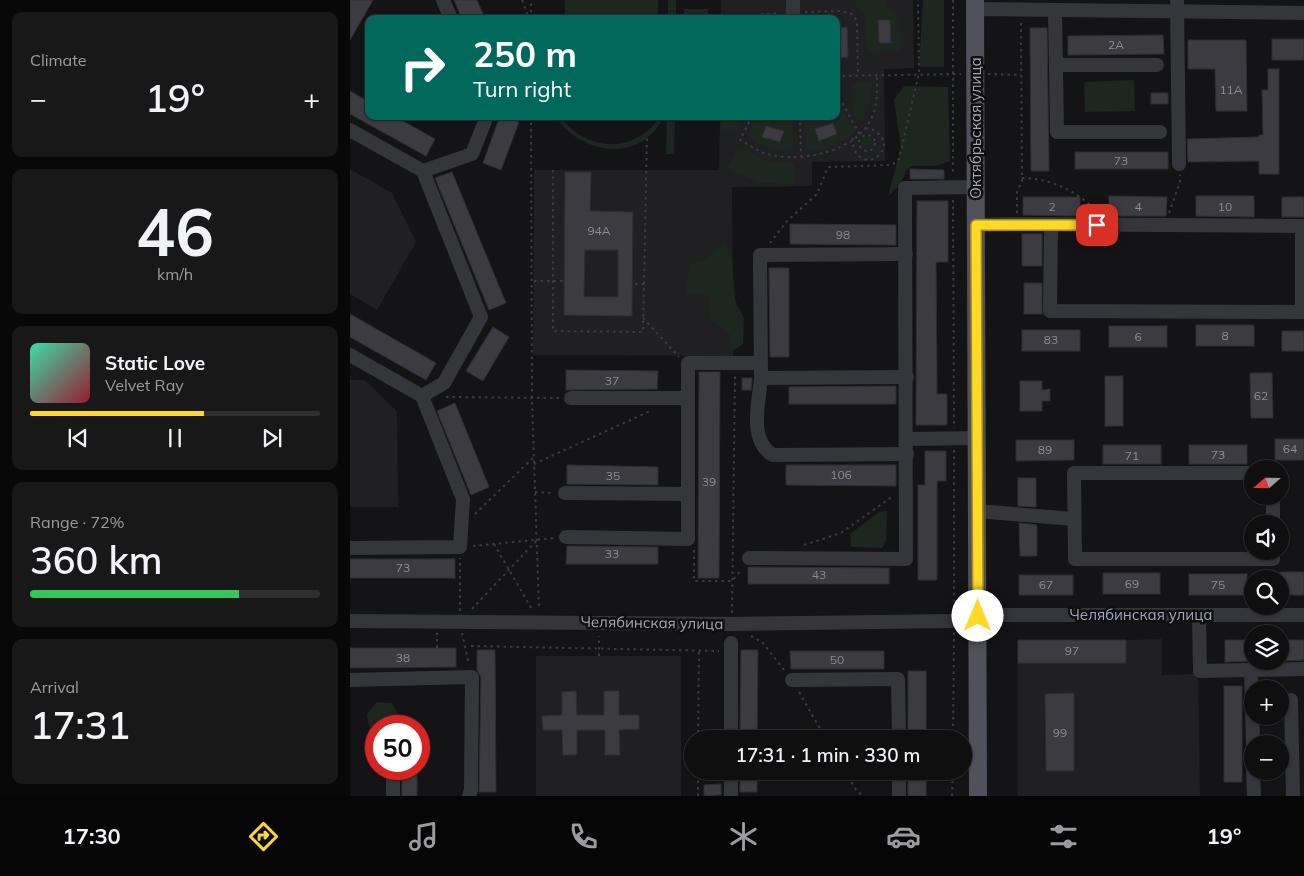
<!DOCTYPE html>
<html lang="en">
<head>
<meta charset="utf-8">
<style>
  :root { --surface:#0f0f10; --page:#181819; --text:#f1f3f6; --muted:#9b9c9f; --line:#2f2f30; --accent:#ffd923 }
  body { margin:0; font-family:Mulish,sans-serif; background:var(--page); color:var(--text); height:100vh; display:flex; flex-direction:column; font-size:19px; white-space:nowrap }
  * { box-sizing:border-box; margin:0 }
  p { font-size:16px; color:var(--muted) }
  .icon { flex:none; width:28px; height:28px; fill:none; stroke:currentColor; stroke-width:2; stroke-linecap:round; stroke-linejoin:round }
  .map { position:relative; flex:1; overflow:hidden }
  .side { display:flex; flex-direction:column; gap:12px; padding:12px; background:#080809; width:350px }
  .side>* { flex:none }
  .banner { position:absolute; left:15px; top:15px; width:475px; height:105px; border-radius:10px; box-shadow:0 1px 4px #0004,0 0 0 1px var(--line); background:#00695c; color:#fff; overflow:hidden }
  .needle { width:32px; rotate:250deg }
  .controls { position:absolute; left:894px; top:460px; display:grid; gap:10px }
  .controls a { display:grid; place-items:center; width:45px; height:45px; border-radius:50%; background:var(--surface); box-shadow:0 1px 4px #0004,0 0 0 1px var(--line); font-size:25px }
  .speed { position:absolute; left:15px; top:715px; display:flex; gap:10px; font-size:25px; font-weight:700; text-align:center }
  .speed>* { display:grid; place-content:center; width:65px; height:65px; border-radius:50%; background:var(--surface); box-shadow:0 1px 4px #0004,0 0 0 1px var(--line); line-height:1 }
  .speed .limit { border:8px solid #d22; background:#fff; color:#111 }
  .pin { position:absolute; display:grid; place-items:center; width:42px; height:42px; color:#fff; margin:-21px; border-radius:10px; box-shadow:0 2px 8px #0006 }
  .me { position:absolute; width:55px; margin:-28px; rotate:0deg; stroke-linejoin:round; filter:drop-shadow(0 0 4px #0008) }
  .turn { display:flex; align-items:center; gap:18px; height:105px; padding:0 25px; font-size:22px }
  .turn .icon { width:65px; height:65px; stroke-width:2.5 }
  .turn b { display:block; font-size:35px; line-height:42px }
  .big { font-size:38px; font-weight:600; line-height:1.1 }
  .side .tile { flex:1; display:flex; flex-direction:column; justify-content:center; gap:8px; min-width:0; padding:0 18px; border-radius:10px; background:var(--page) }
  .side .dial { align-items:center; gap:0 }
  .dial b { font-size:65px; line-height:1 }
  .song { display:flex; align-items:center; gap:15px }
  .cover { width:60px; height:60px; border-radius:8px; background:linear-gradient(135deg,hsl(160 70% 55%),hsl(350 70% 35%)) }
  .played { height:5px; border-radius:2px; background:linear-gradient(90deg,var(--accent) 60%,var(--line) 60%) }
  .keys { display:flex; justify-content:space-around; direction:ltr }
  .heat { display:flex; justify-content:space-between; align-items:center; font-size:28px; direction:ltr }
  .charge { height:8px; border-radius:4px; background:linear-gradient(90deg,#34c759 72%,var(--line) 0) }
  .trip { position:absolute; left:334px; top:730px; width:288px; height:50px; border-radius:25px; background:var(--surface); box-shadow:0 1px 4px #0004,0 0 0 1px var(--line); font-weight:600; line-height:50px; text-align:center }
  .tabs { display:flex; height:80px; justify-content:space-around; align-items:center; background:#060606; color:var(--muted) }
  .tabs .icon { width:35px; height:35px }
  .tabs .active { color:var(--accent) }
  .tabs b { font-size:22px; color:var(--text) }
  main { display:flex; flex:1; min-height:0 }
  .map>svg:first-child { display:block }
  .built { fill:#202023 }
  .green { fill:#1e2620 }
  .building { fill:#3b3b41; stroke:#2f2e32; fill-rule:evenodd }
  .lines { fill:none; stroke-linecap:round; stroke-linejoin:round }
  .path { stroke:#3b3b43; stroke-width:2; stroke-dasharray:2.5 4; stroke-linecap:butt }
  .minor { stroke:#35353c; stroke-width:14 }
  .major { stroke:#50515b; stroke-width:18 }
  .route-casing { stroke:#a68d17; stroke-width:12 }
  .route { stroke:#ffd923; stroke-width:9 }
  .labels { text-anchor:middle; stroke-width:5; stroke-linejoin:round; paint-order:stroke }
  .number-label { font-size:12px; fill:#8a8c9a }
  .street-label { font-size:15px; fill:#a4a7b8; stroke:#0f0f11 }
</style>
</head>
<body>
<main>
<section class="side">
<div class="tile"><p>Climate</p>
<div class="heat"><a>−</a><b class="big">19°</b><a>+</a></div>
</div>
<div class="tile dial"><b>46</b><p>km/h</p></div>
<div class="tile">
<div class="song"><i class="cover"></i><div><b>Static Love</b><p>Velvet Ray</p></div></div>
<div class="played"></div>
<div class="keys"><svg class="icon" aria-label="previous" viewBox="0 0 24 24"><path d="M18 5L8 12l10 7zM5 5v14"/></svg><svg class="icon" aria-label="pause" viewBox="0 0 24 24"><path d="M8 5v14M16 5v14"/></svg><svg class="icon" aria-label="next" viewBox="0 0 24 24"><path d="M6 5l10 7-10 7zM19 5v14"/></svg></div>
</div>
<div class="tile"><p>Range · 72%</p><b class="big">360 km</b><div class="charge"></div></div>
<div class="tile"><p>Arrival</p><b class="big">17:31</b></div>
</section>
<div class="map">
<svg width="954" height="796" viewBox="0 0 954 796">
  <rect width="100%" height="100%" fill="#141416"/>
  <g class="built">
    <path d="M371,0h192l1,68 -30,1 1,92 -73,1v24l-80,1 1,169 -200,-1 1,-185h185l1,-54h116v-97h-115z"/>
    <path d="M0,169l42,24 24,49 -39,68 -27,-16z"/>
    <path d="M0,380h15l32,32 1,95h-48z"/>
    <path d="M812,639v36l36,-1 2,122h-182v-133l108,-1v-22z"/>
    <rect x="186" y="656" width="145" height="140"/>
  </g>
  <g class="green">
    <rect x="215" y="0" width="93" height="19"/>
    <rect x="318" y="0" width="8" height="19"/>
    <path d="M506,0h29v4l15,16 1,31 -34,2 -2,-39 -9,-7z"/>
    <path d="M573,0h21v67h-25z"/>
    <rect x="334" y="9" width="24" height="10"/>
    <path d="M784,80l1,31 -50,1 -1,-30z"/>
    <path d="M522,81l-1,19 -9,23c-13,-7 -10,-27 -10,-40z"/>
    <path d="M554,86l44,1 2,74 -15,5h-24l-5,5 -6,14 -12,11 13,-48 -7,-48z"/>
    <path d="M486,99l19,33c-15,10 -31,22 -49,17l-1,-33h31z"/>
    <path d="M205,116h5c25,36 76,39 100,0h4c-23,48 -82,40 -109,0z"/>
    <path d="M213,116h94v3l-94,-2z"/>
    <path d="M317,116h8l-1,38h-8z"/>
    <path d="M372,116h24l-10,17 -15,-5z"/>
    <path d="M407,116h37l-1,32c-18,5 -31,-2 -46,-12z"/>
    <circle cx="517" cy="143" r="6"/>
    <path d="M388,147l32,15 24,1v21l-34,-1 -34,-14z"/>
    <path d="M375,242l7,19 3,39 9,18 -1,26 -10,7 -4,-18 -18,-12 -2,-25 -23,-2 3,-30 18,-5z"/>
    <path d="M537,511l-1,30 -4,7 -31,-1 -1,-13 29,-22z"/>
    <path d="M27,702l15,1 7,13 -10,10 -20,1 -2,-13z"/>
  </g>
  <g class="building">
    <path d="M0,0h23l-23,40z"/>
    <path d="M104,0h23l8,19h-23z"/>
    <path d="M528,20h12l1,23h-12z"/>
    <path d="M497,27l1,30 -12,1v-30z"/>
    <path d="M680,28h17l2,143h-18z"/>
    <path d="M813,35l1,19 -96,1v-19z"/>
    <rect x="922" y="39" width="32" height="21"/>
    <path d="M838,40h58l1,71h-31l-1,-42h-27z"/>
    <path d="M918,69h11v105h-20v-13l-71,1 -1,-23 72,-2v-2h4l-1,-45h6z"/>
    <path d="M0,91l19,11v14h25l41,23 -9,17 -76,-42z"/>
    <rect x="801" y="93" width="17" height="11"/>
    <path d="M150,116l19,6 -18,48 -18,-7z"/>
    <path d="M483,123l4,11 -18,7 -4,-12z"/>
    <path d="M416,126l18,5 -4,11 -18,-5z"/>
    <rect x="725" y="152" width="93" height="17"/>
    <path d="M560,169l34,1v9h-34z"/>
    <path d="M102,172l54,131 -17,7 -54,-132z"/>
    <path d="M215,172h26l-1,39 43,1 -1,104 -68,-1zM235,250h33v47h-34z"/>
    <path d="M759,196l58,1 -1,19h-57z"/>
    <path d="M846,196h58v21l-58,-1z"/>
    <path d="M673,197h57v19l-57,-1z"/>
    <rect x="932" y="197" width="22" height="20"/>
    <path d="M567,201h31v61h-12l1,132h10v31h-31z"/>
    <path d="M440,224l106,1v20l-106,-1z"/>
    <rect x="672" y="234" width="20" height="32"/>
    <path d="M419,268h20v89h-19z"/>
    <rect x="674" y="283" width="18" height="31"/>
    <path d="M0,314l86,49 -10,17 -76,-43z"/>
    <rect x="846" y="325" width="58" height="21"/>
    <rect x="759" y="326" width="58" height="21"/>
    <path d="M143,327l16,10 -26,44 -17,-10z"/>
    <rect x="672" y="330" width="58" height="21"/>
    <rect x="932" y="331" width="22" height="20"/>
    <path d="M216,370l92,1 -1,18 -91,1z"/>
    <path d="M349,372h21l-1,206h-21z"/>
    <path d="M900,373h22l1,45h-22z"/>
    <rect x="755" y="376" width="18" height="50"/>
    <path d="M392,378h10l-1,12h-9z"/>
    <path d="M670,381h22v9l8,-1v12h-8v10h-22z"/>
    <path d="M546,386v18h-107v-17z"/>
    <path d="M105,403l34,84 -18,8 -34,-84z"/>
    <rect x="925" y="439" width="29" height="21"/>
    <path d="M666,440h58v20l-58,1z"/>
    <rect x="753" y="445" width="58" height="19"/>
    <rect x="839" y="445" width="58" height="19"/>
    <path d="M575,451h21v30h-9v99h-19v-95h7z"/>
    <path d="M217,465l91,2v18l-91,-1z"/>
    <path d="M436,465h110v21l-110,-1z"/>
    <path d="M668,478h18v29l-18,-1z"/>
    <path d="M669,523l18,2v31h-17z"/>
    <path d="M217,546l91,1v17h-92z"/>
    <rect x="0" y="559" width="105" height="19"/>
    <path d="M398,567l141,1v16h-141z"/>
    <rect x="930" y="572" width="24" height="23"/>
    <rect x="753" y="573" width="57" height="21"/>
    <rect x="839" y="574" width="58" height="21"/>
    <rect x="669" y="575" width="54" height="20"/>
    <rect x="668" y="640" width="108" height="23"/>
    <path d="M875,640h27v21l-27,1z"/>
    <path d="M930,640h24v20l-24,1z"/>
    <path d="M0,648h106v19l-106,1z"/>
    <path d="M127,650h18l1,142h-17l2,-115 -4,-7z"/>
    <path d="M391,650h17l-1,89h-17z"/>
    <path d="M440,651h94v18h-93z"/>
    <rect x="558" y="671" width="18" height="68"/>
    <rect x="874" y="686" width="18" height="96"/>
    <path d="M226,691l1,24h27v-24h15v24h20v14l-20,1 1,25h-15v-25h-28v25h-14l-1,-25h-19l-1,-14 20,-1v-23z"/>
    <path d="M724,693v78h-28l-1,-77z"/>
    <rect x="52" y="769" width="15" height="27"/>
    <rect x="390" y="771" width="17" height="21"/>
    <rect x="558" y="771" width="18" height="25"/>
    <path d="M371,784v11l-17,1v-11z"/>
  </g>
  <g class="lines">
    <g class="path">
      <path d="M172,0l7,19"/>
      <path d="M603,0v175"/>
      <path d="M455,12l35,-1 12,3 5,7 1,54"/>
      <path d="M181,19v-19"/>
      <path d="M386,19l3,-3 41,-3"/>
      <path d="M638,74l33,1"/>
      <path d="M486,76l125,-2"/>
      <path d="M486,92l24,43"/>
      <path d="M181,116l1,283 7,211"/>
      <path d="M402,116l-12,24c8,4 16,10 24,13 31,11 88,0 105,-30 9,-15 8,-32 8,-49"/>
      <path d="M450,116l1,40"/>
      <circle cx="517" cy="143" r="8"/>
      <path d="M503,138c-2,14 11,29 25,18 14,-12 1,-27 -13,-28"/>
      <path d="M203,170v161l90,1 1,-48h-12"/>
      <path d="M672,178c29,0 56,14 76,34"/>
      <path d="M603,200l1,228"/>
      <path d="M667,213v-21l5,-11 -1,-159"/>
      <path d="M819,213l11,-31v-7"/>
      <path d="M420,243l17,-22 30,-27 11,-27 64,-2 7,-6 20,-86 -1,-73"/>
      <path d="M184,281h30"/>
      <path d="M294,284l3,-147"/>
      <path d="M293,318l36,39"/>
      <path d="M96,397l113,1"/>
      <path d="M604,450v160"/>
      <path d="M184,464l116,-53"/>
      <path d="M185,492l18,1"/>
      <path d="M125,514l59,-57"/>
      <path d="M144,544l39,67"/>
      <path d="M454,545l37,-12 52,-37"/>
      <path d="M123,546l82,-8"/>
      <path d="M344,550v31h38l10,-12"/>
      <path d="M122,609l65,-69"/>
      <path d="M110,611v-53"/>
      <path d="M382,613l3,-238"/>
      <path d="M112,633l7,32"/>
      <path d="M401,636l11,6 23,29"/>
      <path d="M121,646l248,5"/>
      <path d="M87,648v-15"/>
      <path d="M249,656v-20"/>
      <path d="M449,692l27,47"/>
      <path d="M348,739l1,-88"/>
      <path d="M603,739l1,-107"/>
      <path d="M495,771l11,19 7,6"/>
      <path d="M348,796v-25"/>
      <path d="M602,796l1,-25"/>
    </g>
    <g class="minor">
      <path d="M93,0l8,19"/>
      <path d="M827,0l2,164"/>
      <path d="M625,9l329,4"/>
      <path d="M705,10l2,122h103"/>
      <path d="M443,13v-13"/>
      <path d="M706,65h101"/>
      <path d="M0,130l73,41 58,146 -37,66 -22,13"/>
      <path d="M73,171l49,-17 15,-38"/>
      <path d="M626,225l41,-1 285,2v86l-252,-1 1,-86"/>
      <path d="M556,254l-146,1 1,123 146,-1"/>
      <path d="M0,355l72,41 41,103 -3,48 -110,1"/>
      <path d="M411,378c-2,24 -13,63 12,77l134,-1"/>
      <path d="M221,398h117"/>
      <path d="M557,439l70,-1"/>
      <path d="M902,473h-178l1,86h198v-8"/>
      <path d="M215,493l123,1"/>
      <path d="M923,496v28"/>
      <path d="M627,511l97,8"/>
      <path d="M216,537l122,2v-176h73"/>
      <path d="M399,558l157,1 -1,-371 71,-1"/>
      <path d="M628,615h326"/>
      <path d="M849,615l1,56 104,-2"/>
      <path d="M0,621l382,3 222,-3"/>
      <path d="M901,670l2,74"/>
      <path d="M0,680l122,-3 -1,113 -2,6"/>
      <path d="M442,680l106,-1 1,60"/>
      <path d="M941,700l2,96"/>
      <path d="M381,739v-96"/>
      <path d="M43,769v27"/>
      <path d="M549,771v25"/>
      <path d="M903,771l1,25"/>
      <path d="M381,796v-25"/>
    </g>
    <path class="major" d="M625,0l3,796"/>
  </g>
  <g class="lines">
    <g class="route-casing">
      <path id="route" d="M628,616l-2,-391h121"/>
    </g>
    <use href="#route" class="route"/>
  </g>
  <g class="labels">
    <g class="number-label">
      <text x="766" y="49">2А</text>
      <text x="881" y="94">11А</text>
      <text x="771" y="165">73</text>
      <text x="702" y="211">2</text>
      <text x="788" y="211">4</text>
      <text x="875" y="211">10</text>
      <text x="249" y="235">94А</text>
      <text x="493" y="239">98</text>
      <text x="875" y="340">8</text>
      <text x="788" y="341">6</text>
      <text x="701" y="344">83</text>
      <text x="262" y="385">37</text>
      <text x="911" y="400">62</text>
      <text x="940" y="453">64</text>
      <text x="695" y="454">89</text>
      <text x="868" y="459">73</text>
      <text x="782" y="460">71</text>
      <text x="491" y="479">106</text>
      <text x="263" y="480">35</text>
      <text x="359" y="486">39</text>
      <text x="262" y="558">33</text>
      <text x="53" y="572">73</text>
      <text x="469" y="579">43</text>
      <text x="782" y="588">69</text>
      <text x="696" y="589">67</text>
      <text x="868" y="589">75</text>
      <text x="722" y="655">97</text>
      <text x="53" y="662">38</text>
      <text x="487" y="664">50</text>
      <text x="710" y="737">99</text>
    </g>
    <g class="street-label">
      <text transform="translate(626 128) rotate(-90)" y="5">Октябрьская улица</text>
      <text x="791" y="620">Челябинская улица</text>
      <text transform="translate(302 623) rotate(1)" y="5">Челябинская улица</text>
    </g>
  </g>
</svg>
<div class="controls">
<a><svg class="needle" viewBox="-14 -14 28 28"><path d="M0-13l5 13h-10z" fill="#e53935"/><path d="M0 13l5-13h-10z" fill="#9b9c9f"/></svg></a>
<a><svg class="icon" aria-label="sound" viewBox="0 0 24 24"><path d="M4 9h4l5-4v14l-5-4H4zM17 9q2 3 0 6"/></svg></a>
<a><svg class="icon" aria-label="search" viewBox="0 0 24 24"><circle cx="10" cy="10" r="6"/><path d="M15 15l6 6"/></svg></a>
<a><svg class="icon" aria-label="layers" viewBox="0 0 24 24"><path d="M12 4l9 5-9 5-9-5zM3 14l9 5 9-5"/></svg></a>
<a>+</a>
<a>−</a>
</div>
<div class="speed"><div class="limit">50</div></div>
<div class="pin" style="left:747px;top:225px;background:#d93025"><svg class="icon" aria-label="arrive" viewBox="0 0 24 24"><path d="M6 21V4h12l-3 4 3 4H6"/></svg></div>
<svg class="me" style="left:628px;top:616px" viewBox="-20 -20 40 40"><circle r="19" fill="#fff"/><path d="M0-13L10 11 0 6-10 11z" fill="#ffd923"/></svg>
<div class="trip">17:31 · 1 min · 330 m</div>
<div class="banner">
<div class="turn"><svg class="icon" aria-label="right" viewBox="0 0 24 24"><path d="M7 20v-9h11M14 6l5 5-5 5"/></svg><div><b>250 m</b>Turn right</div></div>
</div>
</div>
</main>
<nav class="tabs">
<b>17:30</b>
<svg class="icon active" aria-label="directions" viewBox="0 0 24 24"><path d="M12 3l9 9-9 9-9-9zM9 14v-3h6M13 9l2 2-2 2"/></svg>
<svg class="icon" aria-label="music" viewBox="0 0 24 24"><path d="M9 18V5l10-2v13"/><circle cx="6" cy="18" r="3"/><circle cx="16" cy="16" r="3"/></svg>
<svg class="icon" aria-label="phone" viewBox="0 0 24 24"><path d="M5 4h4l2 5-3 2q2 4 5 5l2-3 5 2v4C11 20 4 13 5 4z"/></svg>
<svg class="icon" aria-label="climate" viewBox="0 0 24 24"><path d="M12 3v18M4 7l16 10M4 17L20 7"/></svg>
<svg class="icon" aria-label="car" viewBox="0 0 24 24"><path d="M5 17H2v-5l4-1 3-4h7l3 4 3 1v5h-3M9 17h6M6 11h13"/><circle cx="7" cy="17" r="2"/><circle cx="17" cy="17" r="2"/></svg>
<svg class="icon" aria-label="filters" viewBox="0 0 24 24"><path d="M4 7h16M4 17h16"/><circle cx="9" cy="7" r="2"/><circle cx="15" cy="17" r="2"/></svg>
<b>19°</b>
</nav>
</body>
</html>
